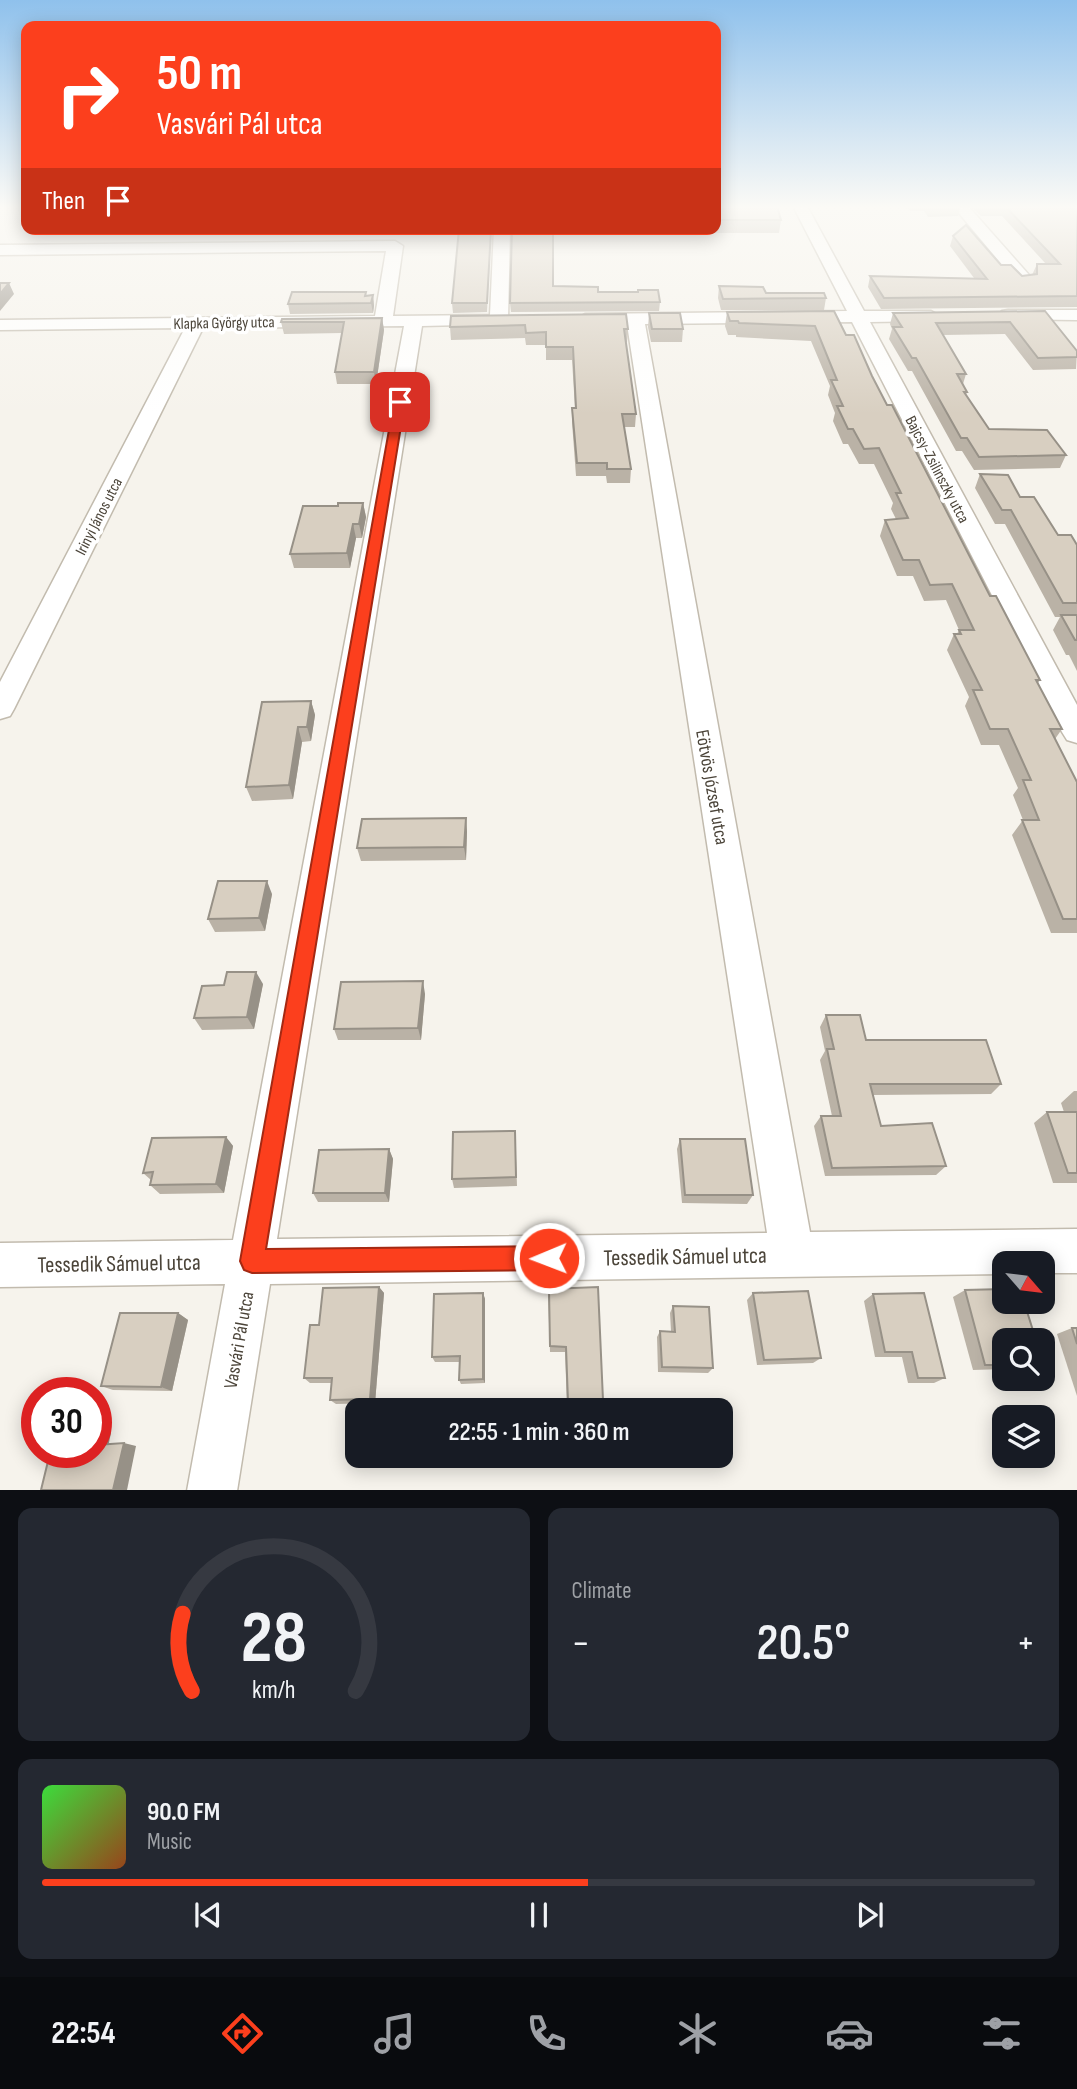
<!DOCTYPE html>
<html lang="en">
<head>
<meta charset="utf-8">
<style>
  :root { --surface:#171b24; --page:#242831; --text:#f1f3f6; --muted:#9ea1a6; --line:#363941; --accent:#fc3f1d }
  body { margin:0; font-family:"Sofia Sans Condensed",sans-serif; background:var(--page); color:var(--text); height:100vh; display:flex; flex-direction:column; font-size:26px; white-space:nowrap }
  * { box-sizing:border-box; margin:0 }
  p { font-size:23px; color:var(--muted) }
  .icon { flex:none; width:38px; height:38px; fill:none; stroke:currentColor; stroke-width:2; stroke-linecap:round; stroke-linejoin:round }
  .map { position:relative; height:1490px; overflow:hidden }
  .sheet { display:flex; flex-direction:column; gap:18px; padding:18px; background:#0d0f14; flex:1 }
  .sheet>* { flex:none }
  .hud { position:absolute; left:21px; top:21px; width:700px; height:214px; border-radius:14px; box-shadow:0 4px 18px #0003; background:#fc3f1d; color:#fff; overflow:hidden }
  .needle { width:46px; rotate:118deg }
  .tools { position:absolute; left:992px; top:1251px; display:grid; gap:14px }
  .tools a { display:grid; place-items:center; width:63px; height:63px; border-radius:14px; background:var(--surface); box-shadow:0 4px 18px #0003; font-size:35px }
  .speed { position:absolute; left:21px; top:1377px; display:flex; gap:14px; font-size:35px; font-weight:700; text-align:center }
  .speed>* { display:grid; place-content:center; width:91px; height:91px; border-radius:50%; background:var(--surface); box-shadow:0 4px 18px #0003; line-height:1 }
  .speed .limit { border:10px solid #d22; background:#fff; color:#111 }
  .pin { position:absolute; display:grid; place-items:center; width:60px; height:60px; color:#fff; margin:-30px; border-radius:14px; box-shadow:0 4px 10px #0006 }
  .me { position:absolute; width:77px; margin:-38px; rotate:269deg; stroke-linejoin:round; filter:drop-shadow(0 0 5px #0008) }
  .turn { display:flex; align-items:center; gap:24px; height:147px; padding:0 21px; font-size:32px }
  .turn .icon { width:91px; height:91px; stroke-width:2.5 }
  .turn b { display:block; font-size:49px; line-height:60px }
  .then { display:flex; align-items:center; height:66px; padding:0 21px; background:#0003; gap:14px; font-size:26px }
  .big { font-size:52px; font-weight:600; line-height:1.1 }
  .sheet .tile { flex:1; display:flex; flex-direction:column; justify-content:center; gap:10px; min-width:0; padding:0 24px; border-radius:14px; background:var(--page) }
  .sheet .dial { align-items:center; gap:0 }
  .dial svg { height:182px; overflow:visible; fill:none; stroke:var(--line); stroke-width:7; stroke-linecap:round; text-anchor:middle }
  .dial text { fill:var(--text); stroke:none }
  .song { display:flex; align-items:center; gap:21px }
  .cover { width:84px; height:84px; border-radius:10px; background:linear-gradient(135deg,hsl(120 70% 55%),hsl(20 70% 35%)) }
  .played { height:7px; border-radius:4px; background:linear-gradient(90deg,var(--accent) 55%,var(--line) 55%) }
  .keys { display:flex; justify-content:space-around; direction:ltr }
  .heat { display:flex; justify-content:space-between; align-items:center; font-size:38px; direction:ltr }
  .sheet .tiles { flex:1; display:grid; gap:18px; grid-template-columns:1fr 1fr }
  .tile:last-child { grid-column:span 2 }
  .trip { position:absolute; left:345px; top:1398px; width:388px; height:70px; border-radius:14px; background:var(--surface); box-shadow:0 4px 18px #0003; font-weight:600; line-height:70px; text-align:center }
  .tab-bar { display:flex; height:112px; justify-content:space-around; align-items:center; background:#090b0e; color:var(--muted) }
  .tab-bar .icon { width:49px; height:49px }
  .tab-bar .active { color:var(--accent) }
  .tab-bar b { font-size:32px; color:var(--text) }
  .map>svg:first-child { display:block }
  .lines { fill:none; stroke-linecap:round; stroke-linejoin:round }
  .minor-casing { stroke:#c2bbae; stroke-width:3 }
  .minor { fill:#fff; fill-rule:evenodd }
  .wall { fill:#bab2a6 }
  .shaded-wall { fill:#979187 }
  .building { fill:#d8cfc1; stroke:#979187; stroke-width:2 }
  .route { fill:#fc3f1d; stroke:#a42913; stroke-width:2 }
  .labels { text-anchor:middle; stroke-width:7; stroke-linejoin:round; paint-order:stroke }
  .far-street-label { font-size:16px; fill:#4b4439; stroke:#fff }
  .street-label { font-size:19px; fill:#4b4439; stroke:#fff }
  .near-street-label { font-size:23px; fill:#4b4439; stroke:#fff }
</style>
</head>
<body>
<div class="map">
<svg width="1077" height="1491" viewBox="0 0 1077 1491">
  <rect width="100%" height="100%" fill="#f6f3ec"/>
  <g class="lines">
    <g class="minor-casing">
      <g id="minor">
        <path d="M793,206h14l57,105h67l9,5 -9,5 -61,1 207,383v38l-10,-3 -5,-8 -210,-410 -207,2 165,908 267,-3v44h-34v-9h-39v10l-734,10 -33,207h-50l38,-207 -225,3v-44l233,-3 171,-914 -201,2 -189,381 -4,7 -10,3v-37l185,-354 -185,2v-10l375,-4 11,-65 -386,4v-10l395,-4 8,5 -10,70 97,-1 4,-86h16l-2,91 -3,4 -83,2 -145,913 490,-6 -140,-909h-42l-9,-5 9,-5 262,-3z"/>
        <path d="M953,206h15l62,70 2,4 -2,4h-12z"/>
        <path d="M1008,310h69v10l-75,-1 -3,-4 3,-4z"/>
      </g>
    </g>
    <use href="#minor" class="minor"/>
  </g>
  <g class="wall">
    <path d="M716,206l65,14 -2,13h-73l-2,-4h12z"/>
    <path d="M906,206h55l-3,10 -30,1 -4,-6h-14z"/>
    <path d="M970,206h107v101l-196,2 -13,-22 2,-11 104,2 -24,-32 3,-10 48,29 21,11 10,-1 5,-11h9l-44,-48h-21z"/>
    <path d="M491,229l-4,83 -34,1 -1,-10z"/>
    <path d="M553,286l45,6h40v-2l22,12 -1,9 -148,1 -1,-9z"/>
    <path d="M719,286l47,7 60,5 -2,12h-103l-3,-12z"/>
    <path d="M366,292v3h7l1,11 -1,7 -83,1 -2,-10z"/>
    <path d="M834,311l12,24 26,41 118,220 50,84 -2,3 24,46 -7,10 22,43v151h-26l-39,-98 11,-15 -10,-25 5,-7 -19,-43h-18l-16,-39 4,-9 -22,-47 7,-16h3l2,-4 -13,-30 -22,1 -11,-25h-16l-17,-40 5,-16 11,-1 -5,-10 2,-6 -19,-39h-15l-11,-20h-5l-10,-23 2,-8 -7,-18 2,-9 -19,-45 -75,-4v-2h-8l-3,-9 2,-14z"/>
    <path d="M1045,311l32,40 -1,18 -43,1 -28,-36 -62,1 23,39 -3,10 4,8 -1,3 23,34 77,26 -6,13 -86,2 -12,-19h-6l-44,-80h-4l-19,-32 3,-10 -2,-5 3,-11z"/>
    <path d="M649,313l34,16 -1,13h-31l-3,-15z"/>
    <path d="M451,316l177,13 -1,13h-1l10,72 -1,13h-11l7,42 -1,14h-23l-1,-7h-30l-4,-54v-14h3l-3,-48h-26v-15h-20l-1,-7 -74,2 -1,-13z"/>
    <path d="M382,318l2,12 -8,54h-39l-2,-12 7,-39 -58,1 -3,-12z"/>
    <path d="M980,474l40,23 38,38 19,10v126l-8,-16h-3l-13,-25 7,-13h-5l-50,-93h-10l-20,-36z"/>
    <path d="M363,503l3,14 -4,21h-6l-6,30h-56l-4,-14 48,-48z"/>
    <path d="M311,701l4,14 -4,26 -9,1 -9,57 -41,2 -6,-14z"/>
    <path d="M466,818l1,14 -1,28 -105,1 -4,-13z"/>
    <path d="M272,894l-7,37 -50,1 -7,-13z"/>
    <path d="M263,984l-9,45 -52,1 -8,-12z"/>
    <path d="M425,994l-4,46h-83l-4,-11z"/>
    <path d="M826,1015l40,25 135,44 -10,10 -118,1 8,31 65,40 -10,9 -111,1 -11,-50 7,-10h11l-12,-56 5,-9 -5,-24z"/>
    <path d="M1074,1091h3v92h-24l-19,-60 13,-11h17l-3,-9z"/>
    <path d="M515,1131l2,55 -63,2 -2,-9z"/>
    <path d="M226,1137l7,9 -9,47 -64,1 -10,-9 1,-5 -8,-7z"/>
    <path d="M680,1139l73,56 -6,9 -65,-1 -5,-54z"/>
    <path d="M389,1149l4,10 -4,43h-71l-5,-9z"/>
    <path d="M379,1287l5,6 -9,110 -39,1 -6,-4 2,-17h-22l-6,-5 15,-53z"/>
    <path d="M965,1290l39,50v29l-31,1 -20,-73z"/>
    <path d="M483,1293l2,6v84l-24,1 -2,-4 1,-18h-25l-3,-5z"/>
    <path d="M753,1293l68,65 -8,5 -56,2 -10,-65z"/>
    <path d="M873,1294l72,84 -11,5h-26l-6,-26h-27l-11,-56z"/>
    <path d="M548,1295l55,105 -2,5 -34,1 -2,-54h-15z"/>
    <path d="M673,1306l40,62 -5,5 -50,-1 -1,-35 3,-6h11l-1,-18z"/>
    <path d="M178,1313l10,7 -16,71 -59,-1 -12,-4z"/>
    <path d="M1072,1328h5v68l-20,-62z"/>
  </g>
  <g class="shaded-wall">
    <path d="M9,283l5,11 -14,17v-17z"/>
    <path d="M373,295l1,11 -1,7 -2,-10z"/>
    <path d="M382,318l2,12 -8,54 -2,-12z"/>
    <path d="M363,503l3,14 -4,21 -3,-14z"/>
    <path d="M353,524l3,14 -6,30 -3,-15z"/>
    <path d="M311,701l4,14 -4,26 -4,-14z"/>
    <path d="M298,727l4,15 -9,57 -4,-14z"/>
    <path d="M466,818l1,14 -1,28 -2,-13z"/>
    <path d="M267,881l5,13 -7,37 -6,-13z"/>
    <path d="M256,972l7,12 -9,45 -7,-12z"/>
    <path d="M423,981l2,13 -4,46 -3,-12z"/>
    <path d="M226,1137l7,9 -9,47 -8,-9z"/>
    <path d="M389,1149l4,10 -4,43 -4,-9z"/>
    <path d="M379,1287l5,6 -9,110 -5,-4z"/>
    <path d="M483,1293l2,6v84l-2,-4z"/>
    <path d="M178,1313l10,7 -16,71 -11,-4z"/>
    <path d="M98,1430l13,3 -3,14 -12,-2v-7z"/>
    <path d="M124,1443l12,3 -9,44h-14z"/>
  </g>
  <g class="building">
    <path d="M716,206h61l4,14h-65z"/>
    <path d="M930,206h31l-30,1z"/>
    <path d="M984,206h93v90l-193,2 -14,-22 117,3 -34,-43 13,-11 35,40h10l11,11 15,-2v-10h23l-55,-58z"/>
    <path d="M459,229h32l-4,74h-35z"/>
    <path d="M512,229h30v2h11v55l45,1v5h40v-2h20l2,12 -150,1z"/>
    <path d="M0,283h9l-9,11z"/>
    <path d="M719,286l44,1 3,6h58l2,5 -103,1z"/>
    <path d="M292,292h74l-1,4 8,-1 -2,8 -83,1z"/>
    <path d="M834,311l12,24h8l18,41 15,29h5l98,191h6l44,84h-4l26,49h-12l27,53v137h-14l-41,-99h17l-16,-40h8l-23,-51h-18l-17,-39h9l-28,-56h7l-2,-4h15l-22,-46 -22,1 -11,-25h-16l-18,-40 23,-2 -12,-25h5l-22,-45 -15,1 -11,-20h-5l-11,-23h6l-12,-26h6l-22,-54 -76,-3 -1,-2h-8l-3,-9z"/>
    <path d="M1045,311l32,40v6l-39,1 -28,-36 -74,1 30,51h-9l10,18h-3l25,37 58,1 19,25 -87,2 -12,-19h-6l-45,-80h-4l-19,-31h9l-9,-14z"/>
    <path d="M649,313h31l3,16h-31z"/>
    <path d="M626,314l2,15h-4l12,85h-14l9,55h-24v-6h-30l-5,-55h4l-3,-61h-27v-15l-20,1 -1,-8 -75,2 1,-11z"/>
    <path d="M382,318l-8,54h-39l9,-50h-63l1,-3z"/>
    <path d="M980,474l28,1 12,22h14l24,38h13l6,10v58h-14l-52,-93h-9z"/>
    <path d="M338,503h25l-4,21h-6l-6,29 -57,1 13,-48h35z"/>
    <path d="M1061,615h16v25h-2z"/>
    <path d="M311,701l-4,26h-9l-9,58 -43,2 16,-85z"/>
    <path d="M466,818l-2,29 -107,1 5,-29z"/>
    <path d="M218,881h49l-8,37 -51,1z"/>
    <path d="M227,972h29l-9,45 -53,1 8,-32 22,-1z"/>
    <path d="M423,981l-5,47 -84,1 7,-47z"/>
    <path d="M826,1015h34l6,25h120l15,44h-131l11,42 51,-3 14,43 -114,2 -11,-52h20l-14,-67h7z"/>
    <path d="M1047,1112h30v61h-9z"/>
    <path d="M515,1131l1,46 -64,2 1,-47z"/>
    <path d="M226,1137l-10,47 -66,1 3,-13 -10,1 9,-35z"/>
    <path d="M680,1139h65l8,56h-68z"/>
    <path d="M389,1149l-4,44h-72l6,-43z"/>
    <path d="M379,1287l-9,112 -40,1 2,-22h-28l6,-53h9l4,-37z"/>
    <path d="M598,1287l5,113 -35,2 -2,-55 -16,-1 -1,-57z"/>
    <path d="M1004,1289v13h20l12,38h-32v25h-19l-20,-75z"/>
    <path d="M808,1291l13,67 -57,2 -11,-67z"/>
    <path d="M483,1293v86l-24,1 1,-24 -28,1 2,-63z"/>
    <path d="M924,1293l21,85h-27l-6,-26h-27l-12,-58z"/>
    <path d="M673,1306l36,1 4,61 -51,-1 -2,-36 15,1z"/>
    <path d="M120,1313h58l-17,74 -60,-1z"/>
    <path d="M1072,1328h5v16z"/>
    <path d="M124,1443l-11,47h-72l9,-37 46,-1v-7z"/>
  </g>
  <linearGradient id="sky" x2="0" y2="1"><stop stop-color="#8fc1ec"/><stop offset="0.5" stop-color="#fbfaf6"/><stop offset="1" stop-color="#fbfaf6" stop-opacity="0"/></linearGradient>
  <rect width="1077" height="414" fill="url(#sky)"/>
  <path class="route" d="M400,399l5,3 -139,847 283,-3 8,3 4,9 -4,8 -8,4 -297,3 -8,-3 -4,-9 154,-859z"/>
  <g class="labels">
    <g class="far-street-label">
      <text transform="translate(224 322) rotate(-1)" y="6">Klapka György utca</text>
      <text transform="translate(938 469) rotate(62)" y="6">Bajcsy-Zsilinszky utca</text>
      <text transform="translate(98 516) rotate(-63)" y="6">Irinyi János utca</text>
    </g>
    <g class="street-label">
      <text transform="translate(713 787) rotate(80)" y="7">Eötvös József utca</text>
      <text transform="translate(238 1340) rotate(-80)" y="7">Vasvári Pál utca</text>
    </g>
    <g class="near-street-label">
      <text transform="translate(685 1256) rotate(-1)" y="8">Tessedik Sámuel utca</text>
      <text transform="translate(119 1263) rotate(-1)" y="8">Tessedik Sámuel utca</text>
    </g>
  </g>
</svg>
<div class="tools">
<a><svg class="needle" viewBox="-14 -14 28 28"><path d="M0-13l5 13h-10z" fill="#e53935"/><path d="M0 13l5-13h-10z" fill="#9ea1a6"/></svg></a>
<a><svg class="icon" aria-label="search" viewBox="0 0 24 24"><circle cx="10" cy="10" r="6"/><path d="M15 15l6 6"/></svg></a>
<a><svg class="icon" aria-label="layers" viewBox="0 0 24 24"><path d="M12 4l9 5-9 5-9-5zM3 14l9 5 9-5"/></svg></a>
</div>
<div class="speed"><div class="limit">30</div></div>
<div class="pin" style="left:400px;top:402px;background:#d93025"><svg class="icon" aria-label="arrive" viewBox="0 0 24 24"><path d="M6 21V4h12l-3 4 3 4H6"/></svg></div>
<svg class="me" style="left:549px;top:1258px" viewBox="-20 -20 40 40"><circle r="17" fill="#fc3f1d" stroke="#fff" stroke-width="3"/><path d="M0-11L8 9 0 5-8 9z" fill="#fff"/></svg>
<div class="trip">22:55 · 1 min · 360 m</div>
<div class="hud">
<div class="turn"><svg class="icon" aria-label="right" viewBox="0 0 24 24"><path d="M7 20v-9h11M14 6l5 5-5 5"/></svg><div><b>50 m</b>Vasvári Pál utca</div></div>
<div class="then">Then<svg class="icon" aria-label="arrive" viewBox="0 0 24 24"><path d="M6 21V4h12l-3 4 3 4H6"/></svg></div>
</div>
</div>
<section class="sheet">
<div class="tiles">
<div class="tile dial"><svg viewBox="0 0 100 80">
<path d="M14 69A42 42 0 1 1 86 69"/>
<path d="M14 69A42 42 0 0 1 10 35" stroke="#fc3f1d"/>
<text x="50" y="56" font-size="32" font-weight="700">28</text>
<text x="50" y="72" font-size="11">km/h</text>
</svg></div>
<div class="tile"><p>Climate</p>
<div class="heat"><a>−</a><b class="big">20.5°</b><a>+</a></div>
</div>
<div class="tile">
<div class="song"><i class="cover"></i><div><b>90.0 FM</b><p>Music</p></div></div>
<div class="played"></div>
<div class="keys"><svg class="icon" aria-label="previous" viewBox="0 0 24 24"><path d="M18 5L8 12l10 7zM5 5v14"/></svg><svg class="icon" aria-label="pause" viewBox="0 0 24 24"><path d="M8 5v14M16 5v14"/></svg><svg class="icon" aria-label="next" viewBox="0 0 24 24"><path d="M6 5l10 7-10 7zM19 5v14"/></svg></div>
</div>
</div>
</section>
<nav class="tab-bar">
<b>22:54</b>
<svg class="icon active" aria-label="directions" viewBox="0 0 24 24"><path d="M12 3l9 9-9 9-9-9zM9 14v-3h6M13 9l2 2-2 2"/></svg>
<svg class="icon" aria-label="music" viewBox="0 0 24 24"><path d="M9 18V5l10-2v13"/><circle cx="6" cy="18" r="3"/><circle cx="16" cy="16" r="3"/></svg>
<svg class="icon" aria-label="phone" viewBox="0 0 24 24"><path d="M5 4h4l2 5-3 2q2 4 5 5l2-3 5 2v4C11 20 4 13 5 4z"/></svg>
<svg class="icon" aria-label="climate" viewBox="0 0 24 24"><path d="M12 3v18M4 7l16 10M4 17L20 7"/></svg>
<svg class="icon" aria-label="car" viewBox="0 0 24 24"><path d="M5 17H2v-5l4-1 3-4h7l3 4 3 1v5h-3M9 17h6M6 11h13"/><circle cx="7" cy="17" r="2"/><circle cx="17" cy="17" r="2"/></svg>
<svg class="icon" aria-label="filters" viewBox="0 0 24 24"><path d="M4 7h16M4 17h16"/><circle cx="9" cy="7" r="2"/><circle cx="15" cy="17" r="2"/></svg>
</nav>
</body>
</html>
